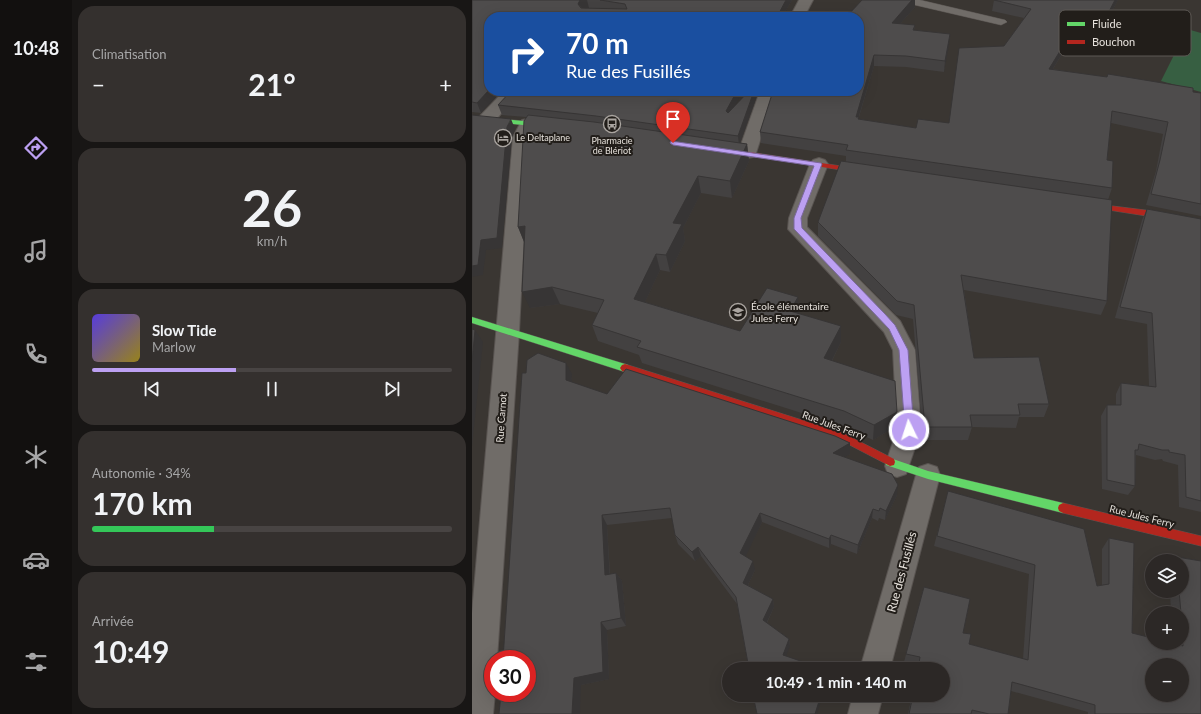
<!DOCTYPE html>
<html lang="fr">
<head>
<meta charset="utf-8">
<style>
  :root { --surface:#2c2826; --page:#34302e; --text:#f1f3f6; --muted:#a6a6a7; --line:#484443; --accent:#bca0f2 }
  body { margin:0; font-family:Lato,sans-serif; background:var(--page); color:var(--text); height:100vh; display:flex; flex-direction:column; font-size:15px; white-space:nowrap }
  * { box-sizing:border-box; margin:0 }
  p { font-size:13px; color:var(--muted) }
  .icon { flex:none; width:22px; height:22px; fill:none; stroke:currentColor; stroke-width:2; stroke-linecap:round; stroke-linejoin:round }
  .map { position:relative; flex:1; overflow:hidden }
  .panel { display:flex; flex-direction:column; gap:6px; padding:6px; background:#181615; width:400px }
  .panel>* { flex:none }
  .top-card { position:absolute; left:12px; top:12px; width:380px; height:84px; border-radius:16px; box-shadow:0 4px 16px #0002,0 0 0 1px var(--line); background:#1a4fa0; color:#fff; overflow:hidden }
  .buttons { position:absolute; left:673px; top:554px; display:grid; gap:8px }
  .buttons a { display:grid; place-items:center; width:44px; height:44px; border-radius:50%; background:var(--surface); box-shadow:0 4px 16px #0002,0 0 0 1px var(--line); font-size:20px }
  .speed { position:absolute; left:12px; top:650px; display:flex; gap:8px; font-size:20px; font-weight:700; text-align:center }
  .speed>* { display:grid; place-content:center; width:52px; height:52px; border-radius:50%; background:var(--surface); box-shadow:0 4px 16px #0002,0 0 0 1px var(--line); line-height:1 }
  .speed .limit { border:6px solid #d22; background:#fff; color:#111 }
  .pin { position:absolute; display:grid; place-items:center; width:34px; height:34px; color:#fff; margin:-41px -17px; border-radius:50% 50% 50% 0; rotate:-45deg; box-shadow:0 0 4px #0007 }
  .pin .icon { rotate:45deg }
  .me { position:absolute; width:44px; margin:-22px; rotate:356deg; stroke-linejoin:round; filter:drop-shadow(0 0 3px #0008) }
  .turn { display:flex; align-items:center; gap:14px; height:84px; padding:0 16px; font-size:18px }
  .turn .icon { width:52px; height:52px; stroke-width:2.5 }
  .turn b { display:block; font-size:28px; line-height:34px }
  .big { font-size:30px; font-weight:700; line-height:1.1 }
  .panel .card { flex:1; display:flex; flex-direction:column; justify-content:center; gap:6px; min-width:0; padding:0 14px; border-radius:16px; background:var(--page) }
  .panel .dial { align-items:center; gap:0 }
  .dial b { font-size:52px; line-height:1 }
  .song { display:flex; align-items:center; gap:12px }
  .cover { width:48px; height:48px; border-radius:6px; background:linear-gradient(135deg,hsl(250 70% 55%),hsl(50 70% 35%)) }
  .played { height:4px; border-radius:2px; background:linear-gradient(90deg,var(--accent) 40%,var(--line) 40%) }
  .keys { display:flex; justify-content:space-around; direction:ltr }
  .heat { display:flex; justify-content:space-between; align-items:center; font-size:22px; direction:ltr }
  .charge { height:6px; border-radius:3px; background:linear-gradient(90deg,#34c759 34%,var(--line) 0) }
  .trip { position:absolute; left:250px; top:662px; width:228px; height:40px; border-radius:20px; background:var(--surface); box-shadow:0 4px 16px #0002,0 0 0 1px var(--line); font-weight:700; line-height:40px; text-align:center }
  main { display:flex; flex:1; min-height:0 }
  .dock { display:flex; flex-direction:column; width:72px; justify-content:space-around; align-items:center; background:#12100f; color:var(--muted) }
  .dock .icon { width:28px; height:28px }
  .dock .on { color:var(--accent) }
  .dock b { font-size:18px; color:var(--text) }
  .map>svg:first-child { display:block }
  .green { fill:#375f42 }
  .lines { fill:none; stroke-linecap:round; stroke-linejoin:round }
  .lane-casing { stroke:#595451; stroke-width:1 }
  .street-casing { stroke:#595451; stroke-width:2 }
  .fast-casing { stroke:#595451; stroke-width:1 }
  .jam-casing { stroke:#595451; stroke-width:1 }
  .lane { fill:#706c68; fill-rule:evenodd }
  .street { fill:#706c68; fill-rule:evenodd }
  .fast { fill:#63d668; fill-rule:evenodd }
  .jam { fill:#b3261e; fill-rule:evenodd }
  .wall { fill:#434141; fill-rule:evenodd }
  .shaded-wall { fill:#373535 }
  .building { fill:#4e4c4c; stroke:#373535; fill-rule:evenodd }
  .route { fill:#bca0f2; stroke:#7a689d }
  .labels { text-anchor:middle; stroke-width:4; stroke-linejoin:round; paint-order:stroke }
  .far-poi-label { font-size:9px; fill:#e6e1db; stroke:#221e1a; text-anchor:start }
  .poi-label { font-size:10px; fill:#e6e1db; stroke:#221e1a; text-anchor:start }
  .street-label { font-size:10px; fill:#e6e1db; stroke:#221e1a }
  .near-street-label { font-size:12px; fill:#e6e1db; stroke:#221e1a }
  .key { fill:#221e1a; stroke:#5d5854; stroke-width:1 }
  .key-label { font-size:11px; fill:#e6e1db }
</style>
</head>
<body>
<main>
<nav class="dock">
<b>10:48</b>
<svg class="icon on" aria-label="directions" viewBox="0 0 24 24"><path d="M12 3l9 9-9 9-9-9zM9 14v-3h6M13 9l2 2-2 2"/></svg>
<svg class="icon" aria-label="music" viewBox="0 0 24 24"><path d="M9 18V5l10-2v13"/><circle cx="6" cy="18" r="3"/><circle cx="16" cy="16" r="3"/></svg>
<svg class="icon" aria-label="phone" viewBox="0 0 24 24"><path d="M5 4h4l2 5-3 2q2 4 5 5l2-3 5 2v4C11 20 4 13 5 4z"/></svg>
<svg class="icon" aria-label="climate" viewBox="0 0 24 24"><path d="M12 3v18M4 7l16 10M4 17L20 7"/></svg>
<svg class="icon" aria-label="car" viewBox="0 0 24 24"><path d="M5 17H2v-5l4-1 3-4h7l3 4 3 1v5h-3M9 17h6M6 11h13"/><circle cx="7" cy="17" r="2"/><circle cx="17" cy="17" r="2"/></svg>
<svg class="icon" aria-label="filters" viewBox="0 0 24 24"><path d="M4 7h16M4 17h16"/><circle cx="9" cy="7" r="2"/><circle cx="15" cy="17" r="2"/></svg>
</nav>
<section class="panel">
<div class="card"><p>Climatisation</p>
<div class="heat"><a>−</a><b class="big">21°</b><a>+</a></div>
</div>
<div class="card dial"><b>26</b><p>km/h</p></div>
<div class="card">
<div class="song"><i class="cover"></i><div><b>Slow Tide</b><p>Marlow</p></div></div>
<div class="played"></div>
<div class="keys"><svg class="icon" aria-label="previous" viewBox="0 0 24 24"><path d="M18 5L8 12l10 7zM5 5v14"/></svg><svg class="icon" aria-label="pause" viewBox="0 0 24 24"><path d="M8 5v14M16 5v14"/></svg><svg class="icon" aria-label="next" viewBox="0 0 24 24"><path d="M6 5l10 7-10 7zM19 5v14"/></svg></div>
</div>
<div class="card"><p>Autonomie · 34%</p><b class="big">170 km</b><div class="charge"></div></div>
<div class="card"><p>Arrivée</p><b class="big">10:49</b></div>
</section>
<div class="map">
<svg width="729" height="714" viewBox="0 0 729 714">
  <rect width="100%" height="100%" fill="#3a3632"/>
  <path class="green" d="M715,29l14,4v59l-40,-11z"/>
  <g class="lines">
    <g class="lane-casing">
      <path id="lane" d="M429,0h19l85,20 2,2 -6,3 -99,-23z"/>
    </g>
    <g class="street-casing">
      <g id="street">
        <path d="M327,0h14l-9,17h-14z"/>
        <path d="M32,91h17l-29,33 -6,1 -6,-1 -2,-4 2,-4z"/>
        <path d="M288,91h16l-20,62 -3,4 -6,1 -6,-1 -3,-4z"/>
        <path d="M56,119l6,1 2,4 -7,13 -10,195 -22,327h-4v34h2l-2,21h-21v-101l41,-476 9,-17z"/>
        <path d="M347,158l6,2 3,4 -21,54v9l93,94 15,29 6,80 -15,44 -9,3 -9,-3 -3,-8 12,-36 -4,-80 -9,-18 -96,-103 1,-11 21,-54 3,-4z"/>
        <path d="M456,464l9,3 3,8 -50,194h-30l56,-194 3,-8z"/>
        <path d="M381,695h30l-5,19h-30z"/>
      </g>
    </g>
    <g class="fast-casing">
      <g id="fast">
        <path d="M0,116l82,8 3,2 -3,2 -82,-8z"/>
        <path d="M0,317l153,47 3,1 2,3 -2,3 -3,1 -153,-49z"/>
        <path d="M418,458l38,13 135,32 4,2 1,3 -1,3 -4,2 -135,-34 -42,-14 -1,-3 1,-3z"/>
      </g>
    </g>
    <g class="jam-casing">
      <g id="jam">
        <path d="M245,147l150,23 4,2 -4,2 -148,-23 -4,-2z"/>
        <path d="M608,202l73,9 48,10v6l-48,-10 -70,-11h-3z"/>
        <path d="M153,364l218,69 51,26 1,3 -1,3 -4,1 -50,-26 -218,-69 -2,-3 2,-3z"/>
        <path d="M591,503l138,33v10l-138,-33 -4,-2 -1,-3 1,-3z"/>
      </g>
    </g>
    <use href="#lane" class="lane"/>
    <use href="#street" class="street"/>
    <use href="#fast" class="fast"/>
    <use href="#jam" class="jam"/>
  </g>
  <g class="wall">
    <path d="M0,0h320l-10,17h-293l-8,96 -9,-1z"/>
    <path d="M390,0h53v7l-15,17 15,1 -1,5 36,4 -6,38 -38,-5 -32,-1 -15,51v2l57,9 33,-5 75,-105 -32,-7 2,-11h124l-19,36 -23,-5 -23,38 148,24v123l-55,-11 10,-34 7,-37 -52,-11 -4,37 5,28 -4,12 -1,101 -6,14 -137,-25 10,68 75,46 -5,13h-25l-3,11 -44,-1 -4,13h-45l-10,-121 -17,-4 -78,-79v-14l28,-61v-5l-85,-13 -1,-11 89,-118z"/>
    <path d="M277,91h9v2l-18,50 7,1 2,17 -17,37 -31,-5 -18,35 2,13 -15,31 -10,-2 -15,32 95,29 59,-18v1l42,12v16l-9,19 65,51 -2,15 -22,13 -30,-14 -201,-63 -3,-8 -41,-14 -6,-16 6,-12 -38,-9 -30,4 -6,-66 -6,-15 8,-110 -24,-2 -4,-10h238z"/>
    <path d="M675,209l54,10v293l-22,-5 -1,-42 -15,-4 -1,-2 -7,1 -19,-5 -1,31 -7,9 -26,-6 -1,-73 6,-11h9v-11l5,-11 28,3 -2,-62 -32,-6 27,-98z"/>
    <path d="M100,374l-1,8 36,12 243,60 -6,3 53,38 -12,25 -6,-2 -1,3 -6,-3 -15,36 -26,-10 -2,4 -67,-26 -17,34 10,14 -7,15 25,14 1,8 -7,16 22,16 1,7 -41,23 -12,-65 -36,-48 -6,5 -17,-17 -3,-9 -3,-17 -65,7 3,49 6,-1 6,8 4,45 -19,4 2,49 -28,6 -82,29z"/>
    <path d="M476,491l136,38 13,57 5,-1v-36l7,-11 25,5 -2,90 20,5v5h30v-30h-11l-1,-22h12v-30h-9l4,-4 24,4v153h-113v-2l-77,-21 -3,23h-100l4,-19h31v-26h-26l1,-4 -14,-3 20,-75 46,12 -7,34 8,1 -2,10 54,15 6,-85 -95,-28zM680,665h30v30h-30z"/>
  </g>
  <g class="shaded-wall">
    <path d="M108,0h7l2,8 -6,1 -5,-5z"/>
    <path d="M314,0h6l-10,17h-5z"/>
    <path d="M440,0h3v7l-24,27 1,-11z"/>
    <path d="M643,0h3l-19,36 3,-11z"/>
    <path d="M219,13l1,4h-4z"/>
    <path d="M607,20l-3,11 -30,49 3,-11z"/>
    <path d="M478,34l-1,11 -5,27 1,-11z"/>
    <path d="M402,55v11l-16,53 1,-2v11l-3,-11z"/>
    <path d="M17,90v1h13l-21,22 -4,-10z"/>
    <path d="M265,91h6l-16,30 -1,-10z"/>
    <path d="M282,91h4v2l-19,53 -1,-10z"/>
    <path d="M39,119l4,10 -3,8 -10,111 -16,2 -3,25 -11,2v-11l9,-26 26,-113z"/>
    <path d="M275,144l2,17 -17,37 -2,-17z"/>
    <path d="M226,176l3,17 -18,35 2,13 -15,31 -4,-17 7,-32z"/>
    <path d="M53,226v18l-7,-17z"/>
    <path d="M184,254l4,16 -21,45 -5,-16z"/>
    <path d="M80,287l8,17 -30,4 -8,-16z"/>
    <path d="M326,297l1,16 -8,14 -1,-16z"/>
    <path d="M369,326v16l-16,32 -1,-16z"/>
    <path d="M3,330l8,12 -11,104v-84z"/>
    <path d="M94,363l6,11 -1,17 -5,-11z"/>
    <path d="M425,412l-2,15 -22,13 1,-15z"/>
    <path d="M378,443v11l-17,10v-11z"/>
    <path d="M426,485l-1,10 -12,25 1,-9z"/>
    <path d="M401,509l-1,9 -15,36 1,-9z"/>
    <path d="M288,513l2,9 -19,40 -3,-9z"/>
    <path d="M130,515l5,10 3,58 -5,-8z"/>
    <path d="M359,535v9l-2,4v-9z"/>
    <path d="M226,547l3,9 -6,5 -3,-9z"/>
    <path d="M281,561l2,9 -10,21 -2,-8z"/>
    <path d="M144,573l6,8 4,45 -5,-8z"/>
    <path d="M301,599l1,8 -10,21 -1,-8z"/>
    <path d="M129,622l6,8 2,49 -28,6 -1,29h-8l2,-36z"/>
    <path d="M317,639l1,7 -6,16 -1,-7z"/>
    <path d="M349,695h2l-6,19h-2z"/>
  </g>
  <g class="building">
    <path d="M0,0h108l-2,4 3,4 46,1 -2,-5 -25,-4h186l-9,17h-53l-33,-4 -3,4h-199v73l-12,13 -5,-1z"/>
    <path d="M390,0h50l-20,23 23,2 -2,5 37,4 -5,27 -39,-5 -32,-1 -18,62h3l-1,2 58,9 2,-9 31,4 10,-75 45,-2 27,-37 -37,-9h121l-13,25 -23,-5 -30,49 58,8 1,-3 85,14v4l8,1v111l-50,-10 9,-34 8,-38 -56,-11 -5,49 6,1 -1,27 -266,-38 2,-5 -88,-13 13,-41h86v-74h-40l6,-6 24,3z"/>
    <path d="M39,91h226l-11,20 2,2 21,-22h5l-16,45 -142,-20 -98,-11z"/>
    <path d="M0,115l39,4 -4,8 -10,111 -16,2 -3,25 -6,1z"/>
    <path d="M56,115l66,7 153,22 -17,37 -32,-5 -25,47 9,1 -16,31 -10,-1 -22,45 106,32 27,-43 31,9 -8,14 51,15 -17,32 71,23 2,31 -23,13 -30,-14 -207,-64 4,-6 -49,-16 12,-25 -52,-13 -30,5 3,-66 -7,1 6,-106z"/>
    <path d="M369,161l271,39 -5,101 -146,-26 13,83 65,-1 10,47h-31l2,11h-50l2,12h-47l-11,-122 -17,-4 -79,-79z"/>
    <path d="M675,209l54,10v282l-15,-4 -1,-42 -16,-3v-2h-7l-23,-6 -1,6h-3v36l-28,-6v-75h14v-22l35,4 -4,-74 -32,-6z"/>
    <path d="M0,329l3,1 -3,32z"/>
    <path d="M66,353l28,10v17l41,14 19,-25 209,67 15,7 -17,10 59,21 6,11 -12,26 -6,-3 -1,3 -6,-2 -15,36 -27,-10 -2,4 -69,-26 -20,40 13,8 -10,22 30,16 -10,21 26,19 -6,16 41,14h-75l-13,-72 -38,-50 -6,5 -17,-17 -5,-27 -68,7 3,60 11,-2 5,45 -20,4 2,50 -29,6 -2,36h-73l2,-21h26v-34h-24l19,-286h4l1,-13z"/>
    <path d="M476,491l136,38 13,57 12,-2v-46l25,5 -2,90 20,5v5h20l11,3 -1,-33h-1l-2,-22h3v-30h-5v-4l24,4v153h-106v-9l-83,-23 -4,32h-19l-17,-4 -1,4h-62l4,-19h30v-26h-25l2,-12 -14,-3 18,-67 46,12 -7,34 8,1 -2,10 59,16 7,-95 -98,-29zM680,665h30v30h-30z"/>
    <path d="M281,695h68l-6,19h-58z"/>
  </g>
  <path class="route" d="M199,141l150,22 1,1 -21,54 1,10 83,86 10,11 13,25 6,80 -1,3 -4,1 -4,-4 -6,-80 -10,-21 -95,-100v-11l20,-52 -141,-21 -3,-2z"/>
  <defs>
    <g id="bus-ring" transform="scale(0.9)"><circle r="9.5" fill="#221e1a" stroke="#aaa5a0" stroke-width="1.5"/><path d="M-5-6H5V4H4V6H2V4H-2V6H-4V4H-5ZM-3.5-4V0h7V-4ZM-3.5 1.2v1.5H-2V1.2ZM2 1.2v1.5H3.5V1.2Z" fill="#aaa5a0"/></g>
    <g id="hotel-ring" transform="scale(0.9)"><circle r="9.5" fill="#221e1a" stroke="#aaa5a0" stroke-width="1.5"/><path d="M-6-4.5h1.5V1H6V5H4.5V3h-9V5H-6ZM-4 0a1.8 1.8 0 1 1 3.6 0ZM.5 0V-2.5h3Q6-2.5 6 0Z" fill="#aaa5a0"/></g>
    <g id="school-ring" transform="scale(0.9)"><circle r="9.5" fill="#221e1a" stroke="#aaa5a0" stroke-width="1.5"/><path d="M0-5L7-2L0 1L-7-2ZM-4 1L0 2.5L4 1V4Q0 6-4 4Z" fill="#aaa5a0"/></g>
  </defs>
  <g fill-rule="evenodd">
    <use href="#bus-ring" x="140" y="124"/>
    <use href="#hotel-ring" x="31" y="138"/>
    <use href="#school-ring" x="266" y="312"/>
  </g>
  <g class="labels">
    <g class="far-poi-label">
      <text x="44" y="141">Le Deltaplane</text>
      <text x="140" y="144" text-anchor="middle">Pharmacie<tspan x="140" dy="10">de Blériot</tspan></text>
    </g>
    <g class="poi-label">
      <text x="279" y="310">École élémentaire<tspan x="279" dy="12">Jules Ferry</tspan></text>
    </g>
    <g class="street-label">
      <text transform="translate(29 418) rotate(-86)" y="4">Rue Carnot</text>
      <text transform="translate(362 425) rotate(20)" y="4">Rue Jules Ferry</text>
      <text transform="translate(670 516) rotate(14)" y="4">Rue Jules Ferry</text>
    </g>
    <g class="near-street-label">
      <text transform="translate(430 572) rotate(-75)" y="4">Rue des Fusillés</text>
    </g>
  </g>
  <rect x="587" y="10" width="132" height="46" rx="6" class="key"/>
  <rect x="595" y="22" width="18" height="4" fill="#63d668"/>
  <rect x="595" y="40" width="18" height="4" fill="#b3261e"/>
  <g class="key-label">
    <text x="620" y="28">Fluide</text>
    <text x="620" y="46">Bouchon</text>
  </g>
</svg>
<div class="buttons">
<a><svg class="icon" aria-label="layers" viewBox="0 0 24 24"><path d="M12 4l9 5-9 5-9-5zM3 14l9 5 9-5"/></svg></a>
<a>+</a>
<a>−</a>
</div>
<div class="speed"><div class="limit">30</div></div>
<div class="pin" style="left:201px;top:143px;background:#d93025"><svg class="icon" aria-label="arrive" viewBox="0 0 24 24"><path d="M6 21V4h12l-3 4 3 4H6"/></svg></div>
<svg class="me" style="left:437px;top:430px" viewBox="-20 -20 40 40"><circle r="17" fill="#bca0f2" stroke="#fff" stroke-width="3"/><path d="M0-11L8 9 0 5-8 9z" fill="#fff"/></svg>
<div class="trip">10:49 · 1 min · 140 m</div>
<div class="top-card">
<div class="turn"><svg class="icon" aria-label="right" viewBox="0 0 24 24"><path d="M7 20v-9h11M14 6l5 5-5 5"/></svg><div><b>70 m</b>Rue des Fusillés</div></div>
</div>
</div>
</main>
</body>
</html>
